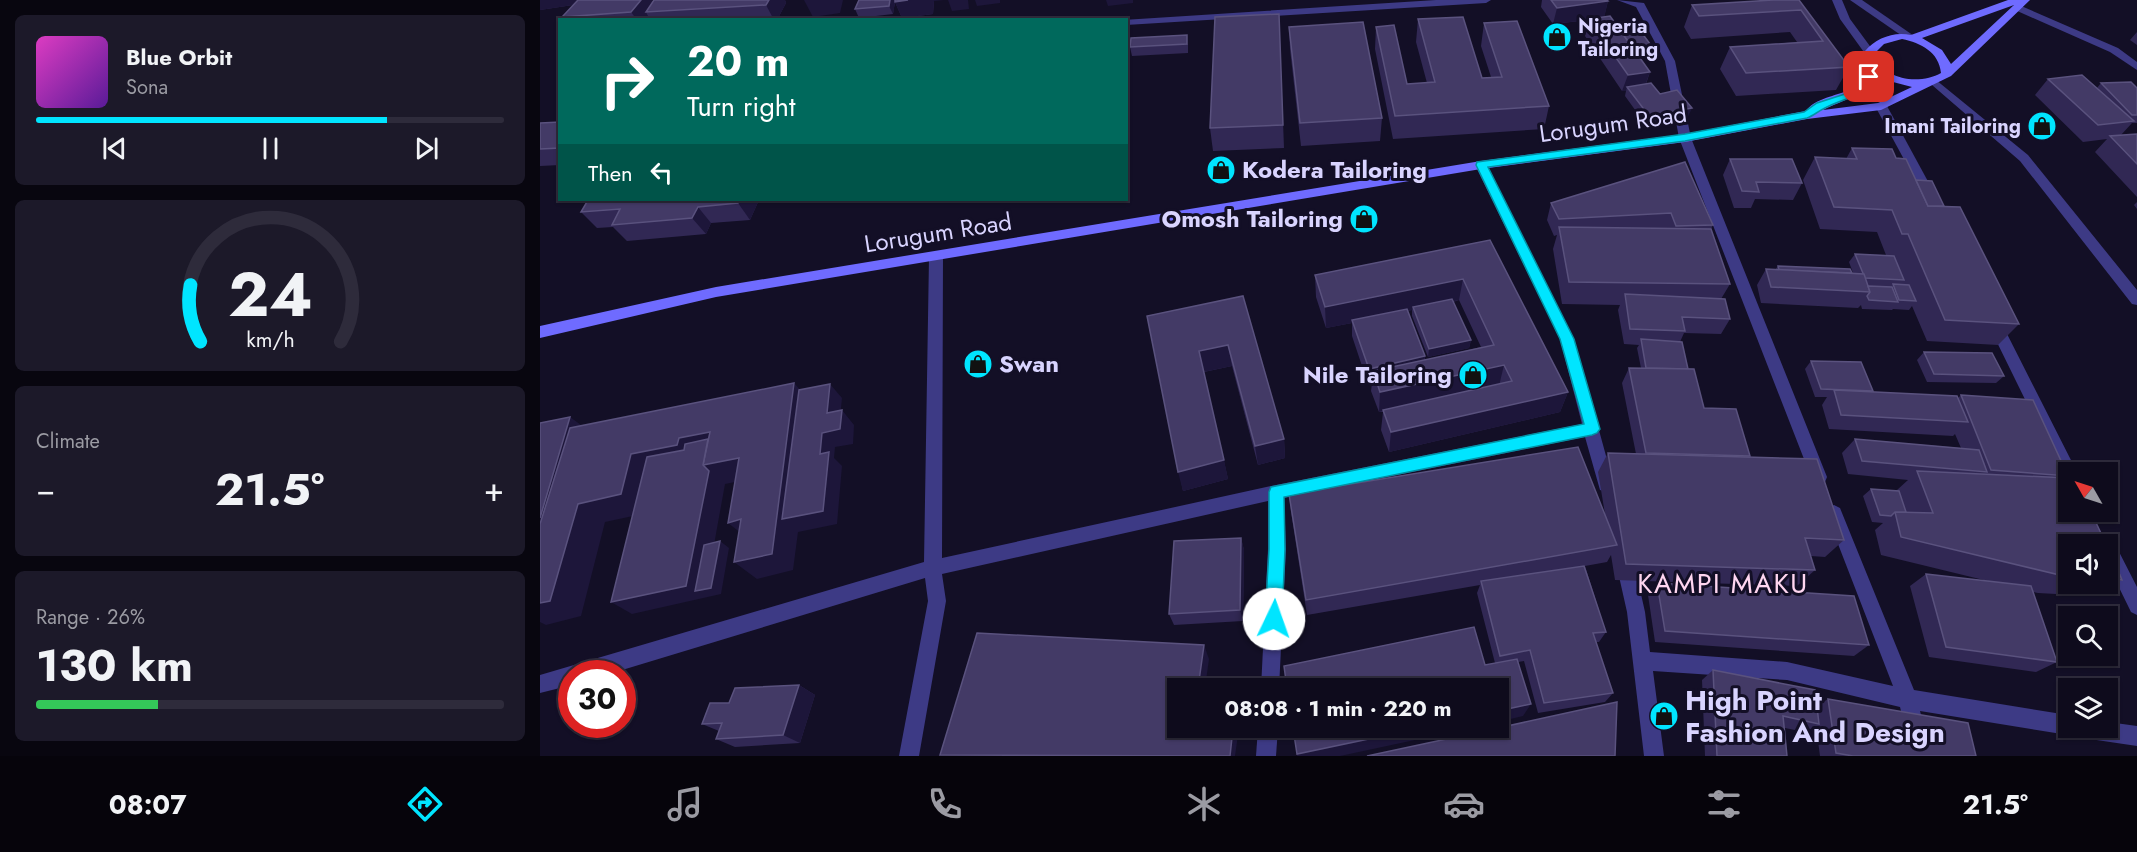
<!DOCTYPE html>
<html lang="en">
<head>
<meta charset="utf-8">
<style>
  :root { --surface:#0e0b1c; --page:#1c1929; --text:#f1f3f6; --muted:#9b9ba3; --line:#2e2b3b; --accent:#00e5ff }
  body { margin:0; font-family:Jost,sans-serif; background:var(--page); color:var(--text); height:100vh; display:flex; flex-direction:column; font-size:22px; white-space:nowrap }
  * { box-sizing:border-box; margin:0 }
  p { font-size:20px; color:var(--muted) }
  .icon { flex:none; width:33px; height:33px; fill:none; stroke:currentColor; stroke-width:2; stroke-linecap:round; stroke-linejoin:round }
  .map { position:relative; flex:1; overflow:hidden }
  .sheet { display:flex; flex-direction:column; gap:15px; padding:15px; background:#08060f; width:540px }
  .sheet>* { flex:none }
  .guide { position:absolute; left:18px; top:18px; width:570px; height:183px; border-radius:0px; box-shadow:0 2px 4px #0004,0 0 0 2px var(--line); background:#00695c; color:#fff; overflow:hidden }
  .needle { width:39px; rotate:309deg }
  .fabs { position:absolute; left:1518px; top:462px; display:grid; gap:12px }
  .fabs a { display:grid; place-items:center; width:60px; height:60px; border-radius:0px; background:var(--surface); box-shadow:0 2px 4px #0004,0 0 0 2px var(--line); font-size:30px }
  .speed { position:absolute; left:18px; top:660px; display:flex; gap:12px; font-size:30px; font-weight:700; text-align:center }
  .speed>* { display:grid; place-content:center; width:78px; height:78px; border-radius:50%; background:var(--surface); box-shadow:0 2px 4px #0004,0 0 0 2px var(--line); line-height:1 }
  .speed .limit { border:9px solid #d22; background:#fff; color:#111 }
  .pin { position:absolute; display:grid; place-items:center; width:51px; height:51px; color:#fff; margin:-26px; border-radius:12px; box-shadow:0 3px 9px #0006 }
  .me { position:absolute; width:66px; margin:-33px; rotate:3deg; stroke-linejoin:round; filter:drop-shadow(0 0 4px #0008) }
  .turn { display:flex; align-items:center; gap:21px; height:126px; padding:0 30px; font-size:27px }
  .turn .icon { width:78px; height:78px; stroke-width:2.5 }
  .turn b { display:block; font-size:42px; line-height:51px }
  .then { display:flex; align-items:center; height:57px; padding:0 30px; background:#0003; gap:12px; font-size:22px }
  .big { font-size:45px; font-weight:700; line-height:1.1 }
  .sheet .card { flex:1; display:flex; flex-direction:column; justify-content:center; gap:9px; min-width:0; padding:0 21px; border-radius:9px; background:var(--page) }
  .sheet .dial { align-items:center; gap:0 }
  .dial svg { height:156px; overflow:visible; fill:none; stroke:var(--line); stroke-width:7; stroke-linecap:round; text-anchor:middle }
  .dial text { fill:var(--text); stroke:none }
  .song { display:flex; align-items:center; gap:18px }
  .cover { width:72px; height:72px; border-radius:9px; background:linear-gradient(135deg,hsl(310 70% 55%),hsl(270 70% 35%)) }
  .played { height:6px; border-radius:3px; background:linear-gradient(90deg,var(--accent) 75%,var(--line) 75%) }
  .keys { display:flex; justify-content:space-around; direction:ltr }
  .heat { display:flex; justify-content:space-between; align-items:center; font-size:33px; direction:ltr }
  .charge { height:9px; border-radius:4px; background:linear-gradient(90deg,#34c759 26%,var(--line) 0) }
  .trip { position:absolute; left:627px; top:678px; width:342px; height:60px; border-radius:0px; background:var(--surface); box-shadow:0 2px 4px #0004,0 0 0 2px var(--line); font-weight:700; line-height:60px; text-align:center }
  .tabs { display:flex; height:96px; justify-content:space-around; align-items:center; background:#06040b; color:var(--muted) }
  .tabs .icon { width:42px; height:42px }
  .tabs .on { color:var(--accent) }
  .tabs b { font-size:27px; color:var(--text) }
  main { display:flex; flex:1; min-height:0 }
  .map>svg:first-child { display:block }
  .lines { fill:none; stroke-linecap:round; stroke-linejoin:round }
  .street { fill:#3d3a85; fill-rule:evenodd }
  .secondary { fill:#6f6bff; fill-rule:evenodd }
  .wall { fill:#312854; fill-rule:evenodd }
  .shaded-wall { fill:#1d163a }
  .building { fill:#433a66; stroke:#5a527e; stroke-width:1.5 }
  .route { fill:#00e5ff; stroke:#0095a6; stroke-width:1.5 }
  .labels { text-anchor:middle; stroke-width:6; stroke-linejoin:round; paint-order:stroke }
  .far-poi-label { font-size:20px; font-weight:bold; fill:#d9d4ff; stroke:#130f26; text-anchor:start }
  .street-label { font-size:24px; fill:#d9d4ff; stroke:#130f26 }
  .poi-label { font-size:24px; font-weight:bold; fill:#d9d4ff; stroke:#130f26; text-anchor:start }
  .quarter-label { font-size:27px; letter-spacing:1.5px; fill:#ffd6f0; stroke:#130f26 }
  .near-poi-label { font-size:28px; font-weight:bold; fill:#d9d4ff; stroke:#130f26; text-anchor:start }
</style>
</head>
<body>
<main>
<section class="sheet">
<div class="card">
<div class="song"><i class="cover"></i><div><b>Blue Orbit</b><p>Sona</p></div></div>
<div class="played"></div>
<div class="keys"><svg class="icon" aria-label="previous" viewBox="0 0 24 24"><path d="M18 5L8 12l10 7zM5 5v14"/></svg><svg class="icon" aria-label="pause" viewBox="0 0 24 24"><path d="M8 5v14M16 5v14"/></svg><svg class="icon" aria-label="next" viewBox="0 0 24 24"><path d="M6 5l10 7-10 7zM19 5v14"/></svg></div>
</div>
<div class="card dial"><svg viewBox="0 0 100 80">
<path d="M14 69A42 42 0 1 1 86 69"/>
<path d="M14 69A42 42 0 0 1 9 40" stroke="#00e5ff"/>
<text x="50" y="56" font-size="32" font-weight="700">24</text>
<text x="50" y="72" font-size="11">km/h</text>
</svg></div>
<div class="card"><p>Climate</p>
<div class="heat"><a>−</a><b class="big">21.5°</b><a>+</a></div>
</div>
<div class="card"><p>Range · 26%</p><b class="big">130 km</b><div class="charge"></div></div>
</section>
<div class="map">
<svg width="1597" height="756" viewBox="0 0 1597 756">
  <rect width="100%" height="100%" fill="#130f26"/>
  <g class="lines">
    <g class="street">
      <path d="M896,0h55l-5,3 -360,22v-5h-3z"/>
      <path d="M1077,0l27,3 31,58 16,77 136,339 -2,5 -6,2 -6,-2 -2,-5 -132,-339 -14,-77 -29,-54z"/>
      <path d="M1292,0h10l8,19 25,34 -1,2h-8l-26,-36z"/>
      <path d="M1310,0h12l55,38 -1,2h-8z"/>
      <path d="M1479,5l99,43 19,14v8l-27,-18 -95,-42v-4z"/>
      <path d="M1396,80l92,75 109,135v15l-5,-1 -112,-143 -88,-76 -2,-2z"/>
      <path d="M1341,102l6,4 50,92 -2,3 -4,1 -6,-4 -50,-92z"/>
      <path d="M941,161l6,4 87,174 40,146 -2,5 -6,2 -6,-2 -15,-53 -301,61 2,51 -7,139h-18l7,-139v-48l-326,73 4,27 -27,155h-20l29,-155 -3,-23 -316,96h-37v11l-32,8v-18l384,-113 5,-305 7,-5 7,5 -1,301 334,-73 306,-61 -22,-85 -85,-174z"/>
      <path d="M1455,318l5,2 2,4 75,148h-9v7l-5,-2 -75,-153 2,-4z"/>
      <path d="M1294,505l6,3 2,5 72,177 154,25v13h40v-6l29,4v20l-54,-8 -8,-6 -7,3 -148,-24 12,45h-20l-12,-49 -113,-27 -134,-9 11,85h-20l-17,-144 -11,-49 3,-6 6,-2 6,2 3,6 11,49 5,40 137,10 106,24 -67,-173 2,-5z"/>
      <path d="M1568,540l6,2 23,45v28l-6,-3 -23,-47v-21h-7z"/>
      <path d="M718,728h20l-2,28h-20z"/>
    </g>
    <path class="secondary" d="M1468,0h22l-79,76 -70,34 -74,9 -122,23 -204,27 -765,128 -176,41v-12l176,-39 765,-126 204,-27 121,-23c18,-24 67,-8 59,-60 11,-13 29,-20 46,-16zM1474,5l-63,59 -9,-14 -20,-12zM1362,39c19,4 37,13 39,34 -21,12 -60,8 -65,-21l8,-8zM1335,71l18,11 19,5 -34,16 -55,7c21,-11 43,-13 52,-39z"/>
  </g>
  <g class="wall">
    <path d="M0,0l113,1 1,-1h131l1,3 -9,17h-212l-3,-3 11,-12 -33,5z"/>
    <path d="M319,0l75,1 -1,13 -31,4 -7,-16 -2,12 -34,4 -4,-9z"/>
    <path d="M1002,0h65l1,1 -4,16 49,31 -3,9 -10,2 10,13 -4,12 14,10 28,23 -42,8 -21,-29 1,-5h-4l-37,-55 4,-16 -36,4 -12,-17z"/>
    <path d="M1219,0h40l50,67 -13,23 -100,6 -16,-27 10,-22 67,-5 -7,-10 -99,7 -7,-12 8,-22 67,-4z"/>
    <path d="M739,14l5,134 -71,3 -3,-23z"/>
    <path d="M878,19l64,59 9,-1 -10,-31 3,-23 65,83 -5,23 -151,10 -18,-90 1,-22 31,57 20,-1 -11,-41z"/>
    <path d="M749,27l93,91 -2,23 -79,5 -11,-97z"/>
    <path d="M1597,32v13l-7,-5z"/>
    <path d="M648,44v9l-56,3 -2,-9z"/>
    <path d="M1508,79l49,9 4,-5 36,5v35h-5l-11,12 16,-1v63l-42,-45 12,-13 -24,3 -48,-47z"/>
    <path d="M20,122v43l-20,1v-43z"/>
    <path d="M1312,148l44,10 20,22 28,26 75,118 -21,21 -71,-4 -15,-35 -3,4 -16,-1 -1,1 -30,-1 -1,-4 -3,3 -97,-5 -4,-18 9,-16 9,1 3,-4 75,7 -4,-11 6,-8 31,1 -9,-23 -57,-3 -17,-49 12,-23 31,2z"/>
    <path d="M1190,159l72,24 -9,17 -38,-1 -4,9h-17l-11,-33z"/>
    <path d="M1145,162l28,63 -2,4 19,55 -9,15 9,20 -9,15 -37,-1 -4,9 8,27 16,39 46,48 -1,1 95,83 -19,17 -14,-1 4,14 -18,16 -182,-6 -4,-25 -4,7 -22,4 21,66 -7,10h-3l17,51 -8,9 -67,11 -14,-52 -6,1 5,54 -38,-51 10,-2 -18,-70 3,-8 -173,30 -16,-103 -2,-18 316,20 -7,-42 10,-19 28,1 -14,-71 7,-15h12l-4,-20 2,-3 -15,-1 -6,-34 2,-5 -58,-1 -9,-55 4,-14 -3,1 -7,-16 4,-17z"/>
    <path d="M48,200h171l-9,20 -39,3 -5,11 -79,7 -14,-14 -16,1 -16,-16z"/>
    <path d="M322,200h46l-44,3z"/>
    <path d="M1597,202v7l-3,-4z"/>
    <path d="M950,240l78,152 -8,20 -171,40 -8,-22 2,-18h-4l-8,-21 1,-8 -4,1 -16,-48v-13l-26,5 -10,-31 -1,-22zM919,300l22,47 -56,13v-4l-18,-45 5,-1v6l16,41 41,-9 2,-8 -18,-38z"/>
    <path d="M703,296l41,143 1,19 -27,7 -26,-99 -28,6 24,107 -45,12 -36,-175z"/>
    <path d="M1384,352l80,24 -8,7 -69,-1 -10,-22z"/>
    <path d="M1271,361l62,30 -1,1 86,6 3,-3 107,81 -3,2 3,66v40h40v-37l14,33 -30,16 -54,-3 -5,-1 24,70 -21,10 -107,-15 -19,-71 16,-12 66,8 -111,-27 -6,-25 8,-7 -11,-1 -9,-26 8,-7 26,2v-1l11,-10 -60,-6 -6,-21 13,-14 106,9 -6,-14 -2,2 -124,-7 -7,-24 5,-8h-12l-10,-28z"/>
    <path d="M701,538l3,12 -1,71 -69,4 -5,-11z"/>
    <path d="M1117,583l212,62 -15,11 -199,-14 -7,-47z"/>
    <path d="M1173,670l104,36 11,-7 148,57h-156l-4,-30 -11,6 -20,-4 2,28h-82l-3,-76z"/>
    <path d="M259,685l16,10 -15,48 -65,4 -19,-8 3,-8 -17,-7 27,-21z"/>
  </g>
  <g class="shaded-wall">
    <path d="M0,0h65l-65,10z"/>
    <path d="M101,0h11l6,9 -12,3 4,8h-13l-6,-8z"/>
    <path d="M229,0h16l1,3 -9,17h-3l-8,-15z"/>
    <path d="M264,0h39l-3,13 -27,4z"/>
    <path d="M350,0h54l-10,1 -1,13 -31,4 -7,-16 -2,12 -4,-8z"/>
    <path d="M408,0h20l1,9 -17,2z"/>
    <path d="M435,0h25v3l-23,3z"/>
    <path d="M566,0h27v3l-25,3z"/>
    <path d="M1068,1l-4,17 -51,6 4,-16z"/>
    <path d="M1113,48l-3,9 -25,4 3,-9z"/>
    <path d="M1110,72l-6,16 -17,-1 -1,4h-4l6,-16z"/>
    <path d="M1152,108l-4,9 -42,8 3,-9z"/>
    <path d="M200,200h19l-9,20 -12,-17z"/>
    <path d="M158,207l13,16 -5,11 -14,-16z"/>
    <path d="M923,279l-4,21 -45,10 -1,-3 -1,3 -59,12 -1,-2v3l-26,5 -1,-21z"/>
    <path d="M931,340l-2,8 -41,9 1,-8z"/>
    <path d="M688,345l4,21 -29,6 -4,-21z"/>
    <path d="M885,356l-2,16 -50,-1 -1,12 -4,1 1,-15z"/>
    <path d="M964,365l-5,21 -120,26 1,-20z"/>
    <path d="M254,383l18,20 10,30 20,-23 12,15 -1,19 -18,3 -1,11 8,8 -5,58 -39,8 -5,38 -36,9 -23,-17z"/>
    <path d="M290,384l12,14 -3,30 -12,-15z"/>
    <path d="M1028,392l-8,20 -171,40 2,-20z"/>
    <path d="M30,417l26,19 -18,68 53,-50 48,-16 31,-6 50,45 -35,7 -19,105 14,-48 9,7 -8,46 -89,20 -21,-12 92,-137 9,-10 -65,58 -42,9 -24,94 -35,9 -6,-3v-104z"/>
    <path d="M744,439l1,19 -27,7 -3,-19z"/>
    <path d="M684,460l4,19 -45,12 -5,-19z"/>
    <path d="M201,519l9,21 -22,-17z"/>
    <path d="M701,538l3,12 -1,71 -3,-11z"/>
    <path d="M664,645l5,14 -4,29h-7z"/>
    <path d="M259,685l16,10 -15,48 -17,-8z"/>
    <path d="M991,704l-8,12 -25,6v-11z"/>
    <path d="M693,728h6l-4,28h-5z"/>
    <path d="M881,728h50l-131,28h-43v-2z"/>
  </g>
  <g class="building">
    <path d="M38,0h63l-10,12 -69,5z"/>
    <path d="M114,0h115l-3,5 -120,7z"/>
    <path d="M319,0h31l-1,6 -34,3z"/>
    <path d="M355,0h13l-13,2z"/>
    <path d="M1011,0h56l1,1 -51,7z"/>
    <path d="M1233,0h26l50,67 -103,6 -16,-26 93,-6 -22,-31 -102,6 -7,-11z"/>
    <path d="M739,14l4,111 -73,3 5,-111z"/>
    <path d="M1070,16l40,56 -22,3 -39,-56z"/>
    <path d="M583,17l-1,3h-47z"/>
    <path d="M923,17l19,61 20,-1 -18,-54 33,-2 32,85 -154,10 -19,-89 18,-2 13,59 28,-2 -17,-63z"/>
    <path d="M1093,21l20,27 -18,3 -20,-28z"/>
    <path d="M823,22l19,96 -82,5 -11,-96z"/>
    <path d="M647,35v9l-57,3 1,-9z"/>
    <path d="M1542,75l52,46 -36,4 -50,-46z"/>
    <path d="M1591,82l6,6v27h-5l-31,-32z"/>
    <path d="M1111,83l9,11 17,-4 15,18 -43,8 -22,-29z"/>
    <path d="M20,122v26l-20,1v-26z"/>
    <path d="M1597,134v30l-27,-28z"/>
    <path d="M1312,148l40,1 4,9 10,1 22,47 32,1 59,117 -74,-4 -37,-86h-6l-10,-24 -58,-3 -19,-50 42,2z"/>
    <path d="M1190,159h62l10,24 -46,-1 3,10 -17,-1z"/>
    <path d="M1145,162l28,63 -37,1 -5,-13 -112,6 -8,-16z"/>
    <path d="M1376,180l16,1 12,25h-16z"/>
    <path d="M48,200h152l-2,3 -40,4 -6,11 -80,7 8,-16 -39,3z"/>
    <path d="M1019,227l152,2 19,55 -161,-2z"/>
    <path d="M950,240l78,152 -177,40 -8,-22 129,-29 -8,-16 -124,27 -7,-21 121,-26 -31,-66 -138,28 -10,-32z"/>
    <path d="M1315,254l39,2 10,24 -39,-2z"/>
    <path d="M1238,266l72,3 2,4 -73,-3z"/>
    <path d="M1226,269l98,5 6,18 -99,-5z"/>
    <path d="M1353,284l16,1 7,16 -17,-1z"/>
    <path d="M1328,286l24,1 6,15 -29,-2 -2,-4 3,-4z"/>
    <path d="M1085,294l100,5 5,20 -48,-2 3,14 -55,-2z"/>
    <path d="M703,296l41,143 -29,7 -27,-101 -29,6 25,109 -46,12 -31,-156z"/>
    <path d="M912,299l19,41 -42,9 -16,-42z"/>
    <path d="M867,309l18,47 -56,13 -17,-49z"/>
    <path d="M1101,339l41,3 6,27 -42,-1z"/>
    <path d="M1384,352l68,1 12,23 -70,-2z"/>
    <path d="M1271,361l50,1 12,29 -52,-2z"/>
    <path d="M1089,368l65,1 10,39 32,1 14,47 -104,-3z"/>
    <path d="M254,383l-22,171 -38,8 7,-43 -13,4 11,-65 -36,7 7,-33 -31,6 -2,7 -46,9 -10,40 -43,10 -28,97 -10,2v-79l30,-96z"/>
    <path d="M290,384l-3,29 15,-3 -2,19 -18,4 -2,21 9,-2 -6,59 -41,8 17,-129z"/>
    <path d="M1294,390l123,6 11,26 -127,-7z"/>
    <path d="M1421,395l72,5 35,76 -77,-6z"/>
    <path d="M30,417l-30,101v-95z"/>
    <path d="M168,439l-5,26 6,6 -23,115 -75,16 36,-145 37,-7 1,-6z"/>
    <path d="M1315,439l124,11 8,22 -125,-11z"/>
    <path d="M1038,447l39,98 -311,55 -17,-106z"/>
    <path d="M1068,453l209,6 27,81 -39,-2 10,32 -189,-6z"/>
    <path d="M1377,471l151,7v34h23l15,32h-38v33l-167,-40 -6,-25 38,1z"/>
    <path d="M1331,489l28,2 7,21h-11l-4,4 -11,-1z"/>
    <path d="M701,538l-1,72 -71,4 5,-73z"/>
    <path d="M180,541l-9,47 -16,3 9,-46z"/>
    <path d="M1568,547l14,33 -14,-1z"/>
    <path d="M1044,566l22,66 -13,1 20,60 -69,10 -14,-53 -30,6 -19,-75z"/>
    <path d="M1386,574l105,12 26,76 -111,-15z"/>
    <path d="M1117,583l197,13 15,49 -204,-14z"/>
    <path d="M934,627l11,38 32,-6 14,45 -33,7v-23h-211l-3,-22z"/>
    <path d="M437,633l227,12 -6,43h-20v40h55l-3,28 -290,-1z"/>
    <path d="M1173,670l102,20 4,34 -36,-8 4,40h-70z"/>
    <path d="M259,685l-16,50 -67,4 6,-16 -20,1 8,-21h19l6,-15z"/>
    <path d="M1288,699l140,24 8,33h-123l-17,-3z"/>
    <path d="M1077,702l-2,54h-248l131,-28z"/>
    <path d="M753,728h128l-124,26z"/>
  </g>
  <path class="route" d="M1329,74l5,3c-16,24 -28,19 -51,32 -6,3 -10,7 -16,9l-122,23 -197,26 86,172 26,90 -3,4 -5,2 -308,62 1,52 -3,70 -3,5 -5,3 -6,-3 -3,-5 4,-70v-57l2,-5 313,-63 -24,-85 -84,-174 1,-3 208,-28 119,-22 13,-9 31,-10z"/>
  <defs>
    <g id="shop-disc" transform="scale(1.5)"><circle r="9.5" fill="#00e5ff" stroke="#130f26"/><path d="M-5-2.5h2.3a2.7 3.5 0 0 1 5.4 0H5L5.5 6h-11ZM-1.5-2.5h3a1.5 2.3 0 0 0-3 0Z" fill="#111"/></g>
  </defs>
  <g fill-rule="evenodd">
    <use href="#shop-disc" x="1017" y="37"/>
    <use href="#shop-disc" x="1502" y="126"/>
    <use href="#shop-disc" x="681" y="170"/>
    <use href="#shop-disc" x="824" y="219"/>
    <use href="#shop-disc" x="438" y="364"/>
    <use href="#shop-disc" x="933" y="375"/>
    <use href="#shop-disc" x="1124" y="716"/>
  </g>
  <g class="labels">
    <g class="far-poi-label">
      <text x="1038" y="33">Nigeria<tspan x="1038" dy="23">Tailoring</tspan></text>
      <text x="1481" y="133" text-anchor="end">Imani Tailoring</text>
    </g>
    <g class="street-label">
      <text transform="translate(1073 124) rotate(-8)" y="8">Lorugum Road</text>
      <text transform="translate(398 233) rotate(-9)" y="8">Lorugum Road</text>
    </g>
    <g class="poi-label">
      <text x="702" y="178">Kodera Tailoring</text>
      <text x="803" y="227" text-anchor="end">Omosh Tailoring</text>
      <text x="459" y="372">Swan</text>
      <text x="912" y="383" text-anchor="end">Nile Tailoring</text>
    </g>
    <g class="quarter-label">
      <text x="1183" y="593">KAMPI MAKU</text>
    </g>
    <g class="near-poi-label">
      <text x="1145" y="710">High Point<tspan x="1145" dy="32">Fashion And Design</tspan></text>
    </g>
  </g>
</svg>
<div class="fabs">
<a><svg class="needle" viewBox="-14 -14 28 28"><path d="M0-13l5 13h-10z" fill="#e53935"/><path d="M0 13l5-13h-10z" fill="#9b9ba3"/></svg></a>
<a><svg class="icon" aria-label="sound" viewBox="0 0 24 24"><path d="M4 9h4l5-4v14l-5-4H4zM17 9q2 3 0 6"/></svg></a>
<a><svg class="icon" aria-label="search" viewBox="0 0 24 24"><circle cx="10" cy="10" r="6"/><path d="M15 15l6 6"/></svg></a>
<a><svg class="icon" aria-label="layers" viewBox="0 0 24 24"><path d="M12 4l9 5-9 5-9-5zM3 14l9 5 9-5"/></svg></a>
</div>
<div class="speed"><div class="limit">30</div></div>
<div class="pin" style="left:1329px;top:77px;background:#d93025"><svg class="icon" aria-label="arrive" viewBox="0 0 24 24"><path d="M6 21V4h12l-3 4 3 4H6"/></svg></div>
<svg class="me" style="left:734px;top:619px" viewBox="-20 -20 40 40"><circle r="19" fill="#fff"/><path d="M0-13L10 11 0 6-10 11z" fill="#00e5ff"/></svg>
<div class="trip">08:08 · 1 min · 220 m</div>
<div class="guide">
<div class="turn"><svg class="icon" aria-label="right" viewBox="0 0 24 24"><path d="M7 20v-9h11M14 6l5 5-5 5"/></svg><div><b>20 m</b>Turn right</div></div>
<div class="then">Then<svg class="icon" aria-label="left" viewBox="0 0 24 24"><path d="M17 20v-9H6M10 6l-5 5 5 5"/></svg></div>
</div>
</div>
</main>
<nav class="tabs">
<b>08:07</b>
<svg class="icon on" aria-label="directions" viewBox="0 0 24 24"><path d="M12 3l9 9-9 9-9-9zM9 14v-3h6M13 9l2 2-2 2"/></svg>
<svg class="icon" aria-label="music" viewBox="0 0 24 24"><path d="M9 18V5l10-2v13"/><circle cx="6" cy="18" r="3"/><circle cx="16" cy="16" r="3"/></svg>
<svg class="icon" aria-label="phone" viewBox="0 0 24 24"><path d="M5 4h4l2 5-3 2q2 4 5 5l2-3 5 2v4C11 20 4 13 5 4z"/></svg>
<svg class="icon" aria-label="climate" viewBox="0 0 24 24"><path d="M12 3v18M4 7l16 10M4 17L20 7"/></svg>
<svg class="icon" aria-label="car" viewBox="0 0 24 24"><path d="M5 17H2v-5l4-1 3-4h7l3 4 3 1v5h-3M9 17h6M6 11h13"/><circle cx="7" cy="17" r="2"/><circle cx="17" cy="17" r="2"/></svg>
<svg class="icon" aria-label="filters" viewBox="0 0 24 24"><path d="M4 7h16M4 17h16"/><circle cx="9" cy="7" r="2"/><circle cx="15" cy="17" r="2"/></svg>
<b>21.5°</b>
</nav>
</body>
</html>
